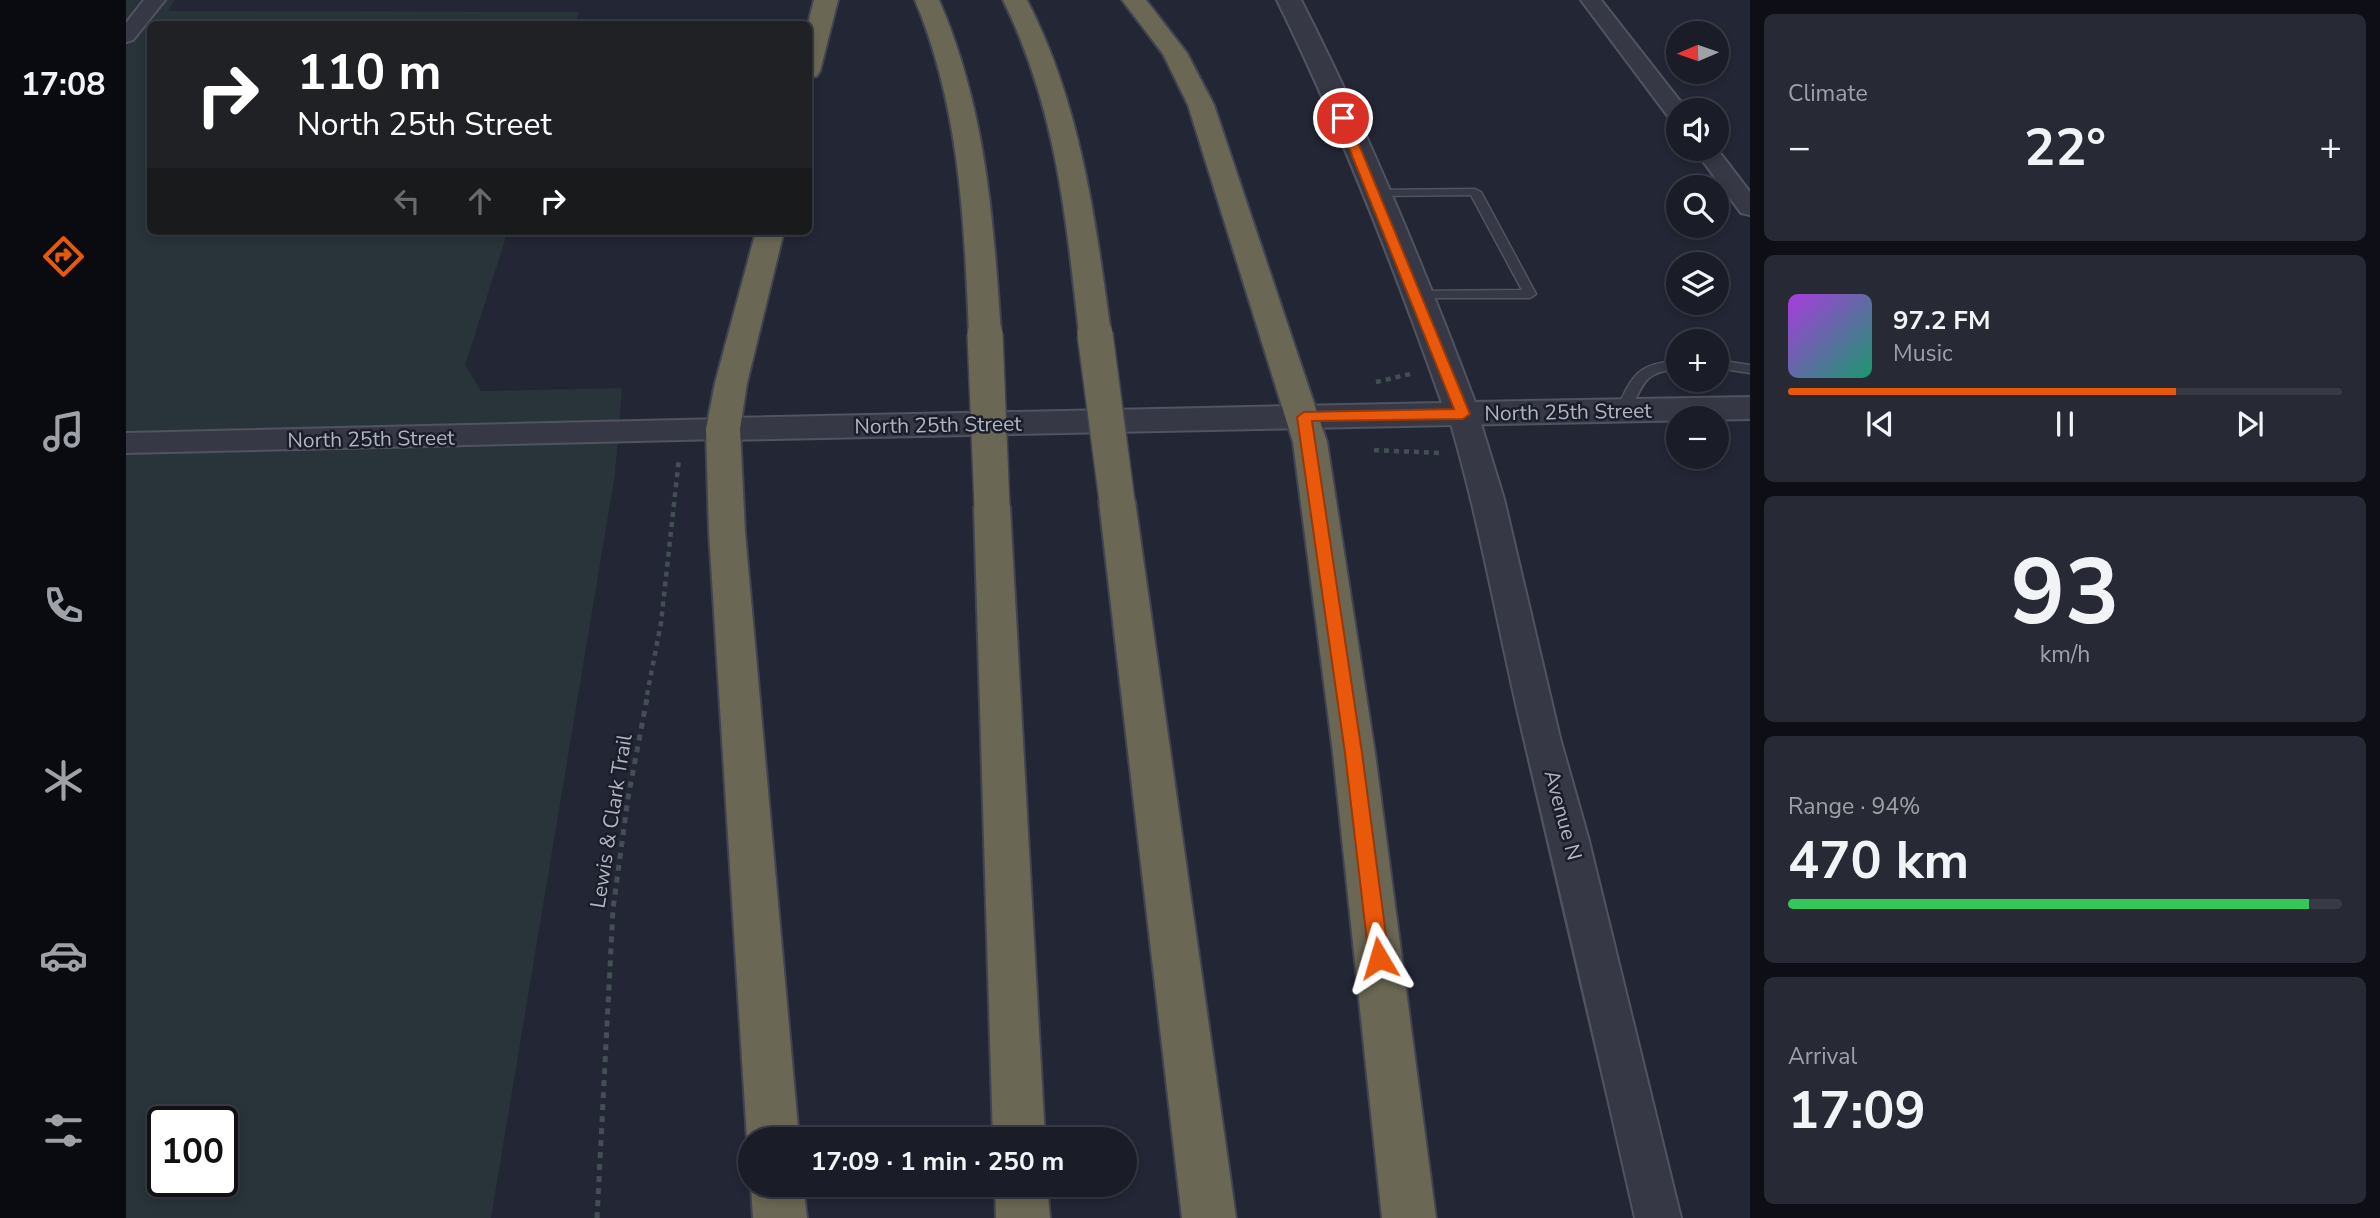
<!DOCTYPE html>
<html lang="en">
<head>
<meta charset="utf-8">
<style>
  :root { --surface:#1a1c28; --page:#272934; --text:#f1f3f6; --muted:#9fa1a8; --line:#383a45; --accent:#ea580c }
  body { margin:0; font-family:"Nunito Sans",sans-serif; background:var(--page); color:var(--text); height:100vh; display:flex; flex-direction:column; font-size:26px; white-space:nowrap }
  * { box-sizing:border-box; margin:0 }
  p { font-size:23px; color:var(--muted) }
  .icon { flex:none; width:38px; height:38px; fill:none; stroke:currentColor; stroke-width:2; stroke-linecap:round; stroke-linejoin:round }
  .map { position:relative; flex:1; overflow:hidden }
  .sheet { display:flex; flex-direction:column; gap:14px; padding:14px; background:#0e0f16; width:630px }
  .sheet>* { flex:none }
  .banner { position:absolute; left:21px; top:21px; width:665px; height:214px; border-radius:10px; box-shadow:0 4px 10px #0003,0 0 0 2px var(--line); background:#202124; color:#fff; overflow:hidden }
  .needle { width:46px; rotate:268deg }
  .tools { position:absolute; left:1540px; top:21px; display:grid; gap:14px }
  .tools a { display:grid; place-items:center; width:63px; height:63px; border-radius:50%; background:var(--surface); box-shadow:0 4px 10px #0003,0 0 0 2px var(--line); font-size:35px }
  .speed { position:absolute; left:21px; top:1106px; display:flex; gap:14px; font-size:35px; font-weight:700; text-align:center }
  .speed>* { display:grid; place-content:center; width:91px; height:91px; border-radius:50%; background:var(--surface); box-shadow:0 4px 10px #0003,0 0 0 2px var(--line); line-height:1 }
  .speed .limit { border:4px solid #111; border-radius:10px; background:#fff; color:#111 }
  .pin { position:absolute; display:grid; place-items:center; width:60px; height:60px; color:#fff; margin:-30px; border:4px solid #fff; border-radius:50%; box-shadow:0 2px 7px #0007 }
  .me { position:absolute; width:77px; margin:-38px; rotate:353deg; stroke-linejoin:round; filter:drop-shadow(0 0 5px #0008) }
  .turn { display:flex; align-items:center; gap:24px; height:147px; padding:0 35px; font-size:32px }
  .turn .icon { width:91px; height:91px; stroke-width:2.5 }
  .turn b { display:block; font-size:49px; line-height:60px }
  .lanes { display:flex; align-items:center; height:66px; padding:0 35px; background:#0003; justify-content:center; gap:35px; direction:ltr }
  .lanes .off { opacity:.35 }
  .big { font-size:52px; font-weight:700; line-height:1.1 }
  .sheet .widget { flex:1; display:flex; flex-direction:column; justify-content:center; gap:10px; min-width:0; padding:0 24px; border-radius:10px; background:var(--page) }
  .sheet .dial { align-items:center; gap:0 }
  .dial b { font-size:91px; line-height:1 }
  .song { display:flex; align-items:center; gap:21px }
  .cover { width:84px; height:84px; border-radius:10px; background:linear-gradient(135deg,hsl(280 70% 55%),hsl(160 70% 35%)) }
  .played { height:7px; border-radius:4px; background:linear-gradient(90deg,var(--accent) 70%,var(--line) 70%) }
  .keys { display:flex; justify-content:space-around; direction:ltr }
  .heat { display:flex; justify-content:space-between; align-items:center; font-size:38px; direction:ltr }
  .charge { height:10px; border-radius:5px; background:linear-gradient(90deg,#34c759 94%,var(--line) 0) }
  .trip { position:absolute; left:612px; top:1127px; width:399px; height:70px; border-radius:35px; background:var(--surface); box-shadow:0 4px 10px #0003,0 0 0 2px var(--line); font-weight:700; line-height:70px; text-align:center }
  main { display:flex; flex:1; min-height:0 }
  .tabs { display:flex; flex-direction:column; width:126px; justify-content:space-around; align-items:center; background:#0a0b10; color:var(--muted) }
  .tabs .icon { width:49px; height:49px }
  .tabs .current { color:var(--accent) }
  .tabs b { font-size:32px; color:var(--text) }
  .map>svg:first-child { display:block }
  .green { fill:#283439; fill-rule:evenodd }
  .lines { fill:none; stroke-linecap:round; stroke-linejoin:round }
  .service-casing { stroke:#505360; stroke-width:3 }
  .minor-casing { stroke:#505360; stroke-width:4 }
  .tertiary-casing { stroke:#505360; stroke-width:4 }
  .motorway-casing { stroke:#404350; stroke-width:4 }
  .path-far1 { stroke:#444f55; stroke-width:4.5; stroke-dasharray:5 5; stroke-linecap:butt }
  .path { stroke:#444f55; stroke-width:5; stroke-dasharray:6 6; stroke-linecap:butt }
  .service { fill:#363945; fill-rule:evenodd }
  .minor { fill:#363945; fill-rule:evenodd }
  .tertiary { fill:#363945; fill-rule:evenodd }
  .motorway { fill:#6a6754; fill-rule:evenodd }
  .motorway-bridge-casing { stroke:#404350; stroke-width:38; stroke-linecap:butt }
  .motorway-bridge { stroke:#6a6754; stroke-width:35 }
  .route { fill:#ea580c; stroke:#983908; stroke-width:2 }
  .labels { text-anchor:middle; stroke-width:5; stroke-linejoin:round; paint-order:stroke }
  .street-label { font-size:21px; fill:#b0b3c2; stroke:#1b1e2a }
</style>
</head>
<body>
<main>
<nav class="tabs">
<b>17:08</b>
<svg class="icon current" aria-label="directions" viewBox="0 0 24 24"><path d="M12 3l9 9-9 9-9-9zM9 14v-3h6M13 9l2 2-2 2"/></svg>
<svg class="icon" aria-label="music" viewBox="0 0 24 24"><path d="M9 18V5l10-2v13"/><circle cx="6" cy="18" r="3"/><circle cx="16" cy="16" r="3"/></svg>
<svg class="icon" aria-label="phone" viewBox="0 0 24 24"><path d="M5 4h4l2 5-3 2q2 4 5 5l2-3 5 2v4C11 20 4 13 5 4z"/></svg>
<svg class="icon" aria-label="climate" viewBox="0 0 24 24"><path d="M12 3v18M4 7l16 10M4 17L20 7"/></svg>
<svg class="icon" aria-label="car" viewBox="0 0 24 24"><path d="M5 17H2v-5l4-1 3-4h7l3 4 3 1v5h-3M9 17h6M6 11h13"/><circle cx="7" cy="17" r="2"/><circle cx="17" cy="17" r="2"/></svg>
<svg class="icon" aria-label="filters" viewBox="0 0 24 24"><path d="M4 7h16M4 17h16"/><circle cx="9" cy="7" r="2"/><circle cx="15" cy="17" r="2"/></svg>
</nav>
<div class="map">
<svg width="1624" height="1218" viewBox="0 0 1624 1218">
  <rect width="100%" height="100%" fill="#232635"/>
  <path class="green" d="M0,0h49l-7,11 411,1 -4,12h-425v207h358l-43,134 16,26 141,-3 -7,86 -124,744h-365zM37,1122h59v59h-59z"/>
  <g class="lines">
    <g class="service-casing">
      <g id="service">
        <path d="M1349,189l6,3 55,102 -6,4h-117l-2,-3 6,-4 105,-1 -51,-95 -97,1 -6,-3 6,-3z"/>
        <path d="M1591,360l33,5v8l-33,-5z"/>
        <path d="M1552,361v8c-37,3 -34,17 -50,45h-10l-2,-3c16,-35 21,-48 62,-50z"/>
      </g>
    </g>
    <g class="minor-casing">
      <g id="minor">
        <path d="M18,0h21l-32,40 -7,2v-19z"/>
        <path d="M1455,0h20l86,110h-9v11l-8,-2z"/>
        <path d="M1568,149h23l33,43v23l-9,-2z"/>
        <path d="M1337,404l10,3 5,7 26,85 56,239 28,99 93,381h-46c-36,-160 -73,-320 -111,-479 -26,-109 -44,-218 -76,-325l5,-7z"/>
        <path d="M597,419l10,3 5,7 -5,7 -10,3 -597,14v-20z"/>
      </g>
    </g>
    <g class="tertiary-casing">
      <path id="tertiary" d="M1151,0h24c66,129 123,267 174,402l275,-5v22l-1027,21 -12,-3 -5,-8 5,-8 12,-3 719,-15c-48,-136 -101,-273 -165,-403z"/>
    </g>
    <g class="motorway-casing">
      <g id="motorway">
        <path d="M688,0h24l-18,71 -3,5 -9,2v-54z"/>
        <path d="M789,0h24c47,109 54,217 62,334l-5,7 -11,3 -11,-3 -5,-7c-5,-115 -9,-226 -54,-334z"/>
        <path d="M877,0h24c54,105 68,218 84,334l-5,7 -11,3 -11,-3 -5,-7c-13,-118 -23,-226 -76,-334z"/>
        <path d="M996,0h24l41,53 27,52 113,337 48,311 61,465h-54l-49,-465 -40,-311 -105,-337 -25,-51z"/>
        <path d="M630,231h28l-37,152 -7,46 5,103 54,607h-48v9l-4,-9 -38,-607 -3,-103 9,-46z"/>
        <path d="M991,488l13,4 5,9 101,717h-54l-83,-717 5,-9z"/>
        <path d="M866,494l13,4 5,9 35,632h-52l-19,-632 5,-9z"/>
        <path d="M625,1185h52l4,33h-54z"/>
        <path d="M869,1185h52l3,33h-54z"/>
      </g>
    </g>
    <g class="path-far1">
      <path d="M1250,382l34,-8"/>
      <path d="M1248,450l65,3"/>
      <path d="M521,695l14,-72 18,-165"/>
    </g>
    <path class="path" d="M471,1218l16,-309 15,-111 20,-105"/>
    <use href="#service" class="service"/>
    <use href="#minor" class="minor"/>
    <use href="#tertiary" class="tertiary"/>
    <use href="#motorway" class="motorway"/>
    <g class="motorway-bridge-casing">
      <g id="motorway-bridge">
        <path d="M859,334l7,173"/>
        <path d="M969,334l22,167"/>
      </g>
    </g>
    <use href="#motorway-bridge" class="motorway-bridge"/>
  </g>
  <path class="route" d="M1217,115l5,3 122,296 -7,5 -151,2 50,332 27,205 -3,7 -7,2 -7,-2 -3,-7 -24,-205 -48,-336 7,-5 150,-3 -117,-291z"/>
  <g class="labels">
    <g class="street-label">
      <text transform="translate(1442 412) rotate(-1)" y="7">North 25th Street</text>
      <text transform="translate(812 425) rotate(-1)" y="7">North 25th Street</text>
      <text transform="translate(245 439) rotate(-1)" y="7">North 25th Street</text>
      <text transform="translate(1437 815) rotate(75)" y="7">Avenue N</text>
      <text transform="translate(485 821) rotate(-81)" y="7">Lewis &amp; Clark Trail</text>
    </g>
  </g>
</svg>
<div class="tools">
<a><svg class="needle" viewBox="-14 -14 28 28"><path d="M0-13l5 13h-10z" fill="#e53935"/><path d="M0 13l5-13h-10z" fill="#9fa1a8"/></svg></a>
<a><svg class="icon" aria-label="sound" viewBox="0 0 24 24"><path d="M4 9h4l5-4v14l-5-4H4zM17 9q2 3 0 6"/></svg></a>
<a><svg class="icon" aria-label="search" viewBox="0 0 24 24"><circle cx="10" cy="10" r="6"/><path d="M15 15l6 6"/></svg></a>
<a><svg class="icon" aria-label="layers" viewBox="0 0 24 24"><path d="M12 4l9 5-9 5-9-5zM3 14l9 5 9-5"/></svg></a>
<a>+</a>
<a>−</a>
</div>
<div class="speed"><div class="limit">100</div></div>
<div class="pin" style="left:1217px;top:118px;background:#d93025"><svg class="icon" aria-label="arrive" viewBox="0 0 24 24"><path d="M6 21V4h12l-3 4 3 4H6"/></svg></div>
<svg class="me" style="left:1253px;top:958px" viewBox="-20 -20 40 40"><path d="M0-17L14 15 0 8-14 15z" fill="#ea580c" stroke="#fff" stroke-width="4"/></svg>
<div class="trip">17:09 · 1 min · 250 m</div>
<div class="banner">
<div class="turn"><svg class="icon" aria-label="right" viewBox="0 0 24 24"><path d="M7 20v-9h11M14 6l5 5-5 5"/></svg><div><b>110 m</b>North 25th Street</div></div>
<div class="lanes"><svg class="icon off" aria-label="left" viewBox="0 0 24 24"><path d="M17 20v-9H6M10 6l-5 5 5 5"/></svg><svg class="icon off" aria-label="ahead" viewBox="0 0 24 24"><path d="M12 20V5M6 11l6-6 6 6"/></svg><svg class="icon" aria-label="right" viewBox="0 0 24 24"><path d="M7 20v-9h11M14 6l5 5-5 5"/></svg></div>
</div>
</div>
<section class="sheet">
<div class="widget"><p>Climate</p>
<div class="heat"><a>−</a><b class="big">22°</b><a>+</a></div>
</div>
<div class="widget">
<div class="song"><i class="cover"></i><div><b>97.2 FM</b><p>Music</p></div></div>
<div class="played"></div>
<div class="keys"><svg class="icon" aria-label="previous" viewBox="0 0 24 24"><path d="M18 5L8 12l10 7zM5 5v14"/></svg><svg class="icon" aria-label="pause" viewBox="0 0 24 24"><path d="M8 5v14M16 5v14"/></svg><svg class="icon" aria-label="next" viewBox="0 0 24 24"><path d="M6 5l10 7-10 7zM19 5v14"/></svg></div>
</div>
<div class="widget dial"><b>93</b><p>km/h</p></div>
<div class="widget"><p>Range · 94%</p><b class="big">470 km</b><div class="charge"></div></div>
<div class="widget"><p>Arrival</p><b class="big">17:09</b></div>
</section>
</main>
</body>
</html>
